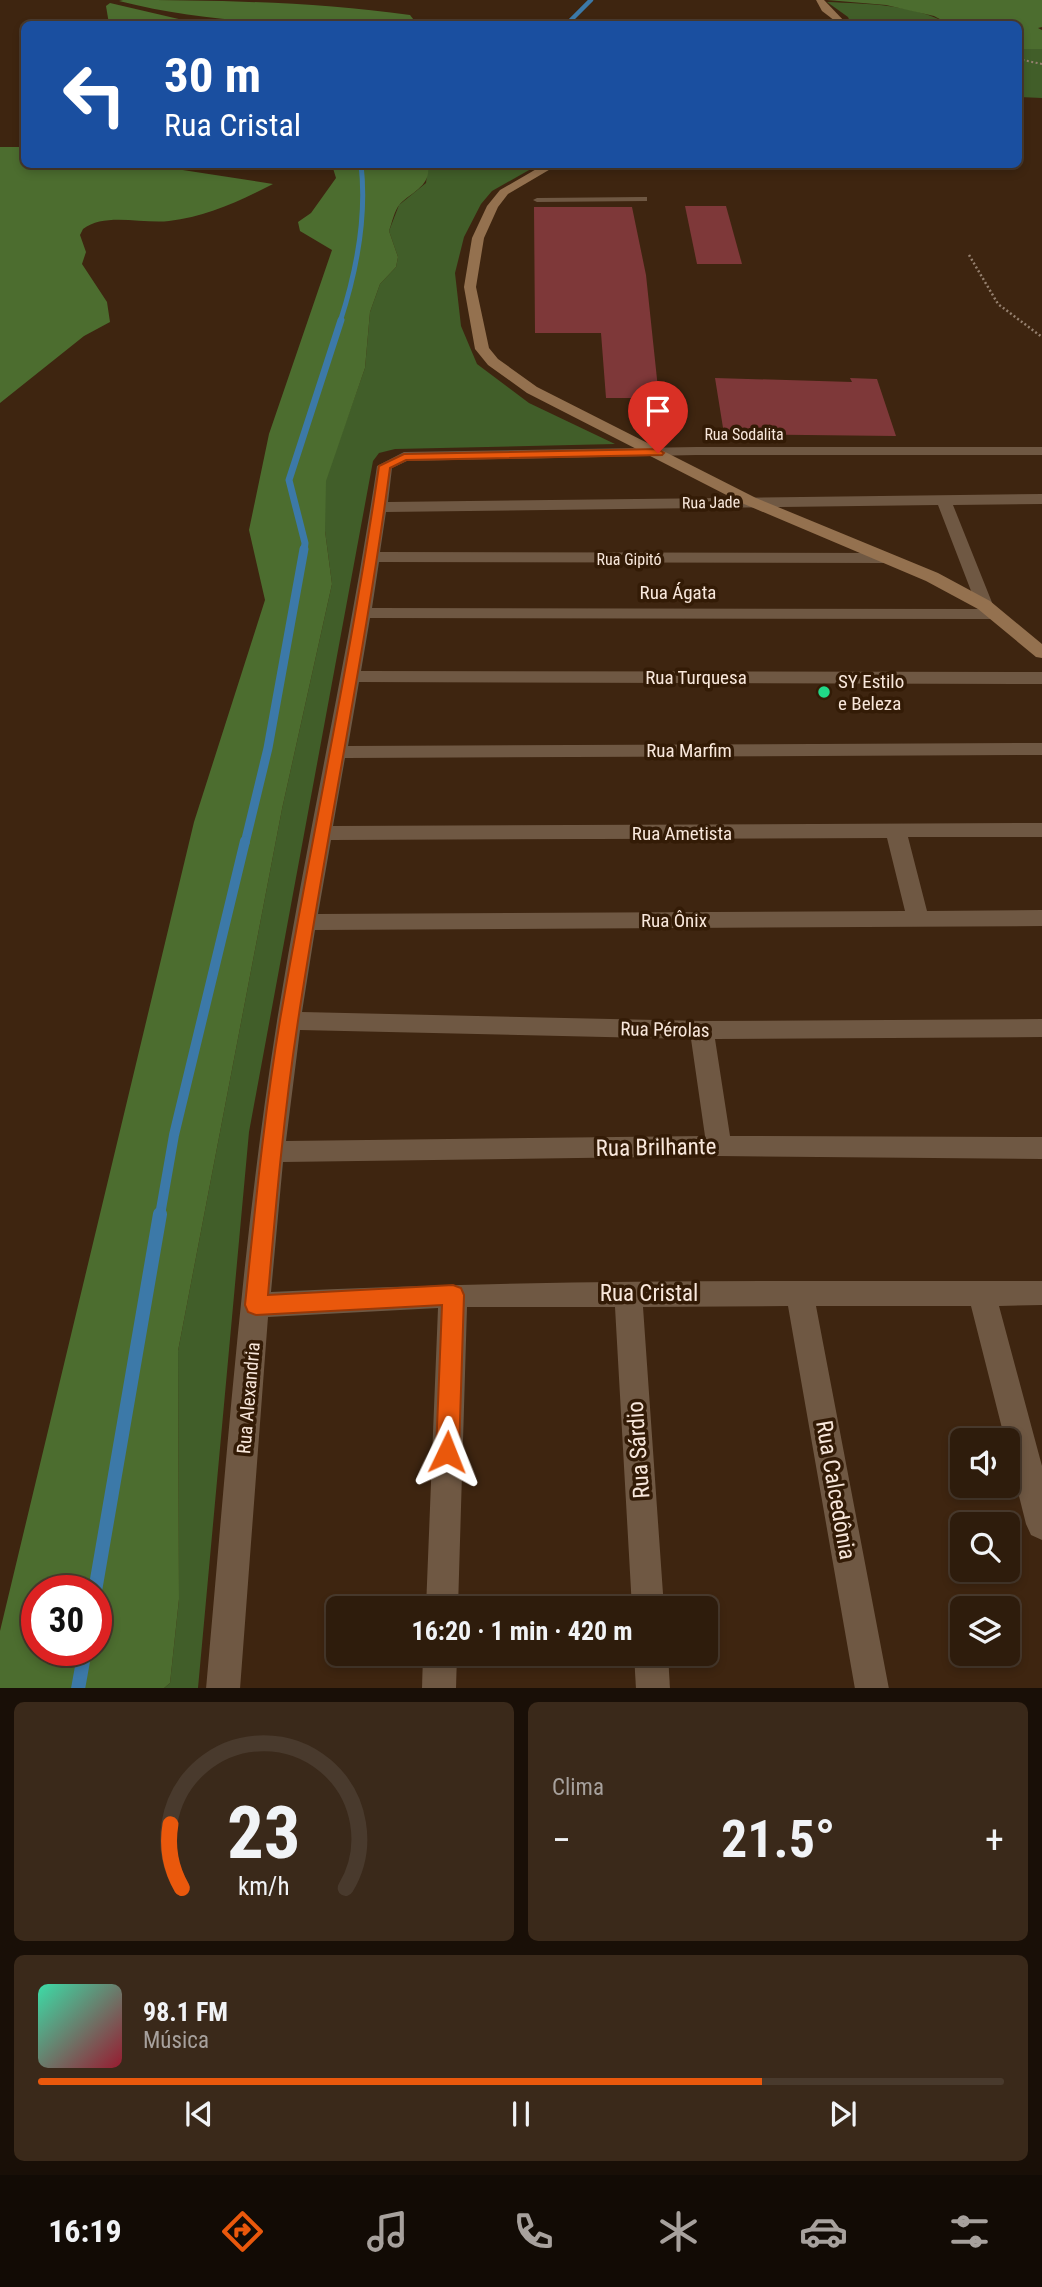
<!DOCTYPE html>
<html lang="pt">
<head>
<meta charset="utf-8">
<style>
  :root { --surface:#2e1c0c; --page:#3a291a; --text:#f1f3f6; --muted:#a7a19d; --line:#493a2d; --accent:#ea580c }
  body { margin:0; font-family:"Roboto Condensed",sans-serif; background:var(--page); color:var(--text); height:100vh; display:flex; flex-direction:column; font-size:26px; white-space:nowrap }
  * { box-sizing:border-box; margin:0 }
  p { font-size:23px; color:var(--muted) }
  .icon { flex:none; width:38px; height:38px; fill:none; stroke:currentColor; stroke-width:2; stroke-linecap:round; stroke-linejoin:round }
  .map { position:relative; height:1688px; overflow:hidden }
  .panel { display:flex; flex-direction:column; gap:14px; padding:14px; background:#190f07; flex:1 }
  .panel>* { flex:none }
  .top-card { position:absolute; left:21px; top:21px; width:1001px; height:147px; border-radius:10px; box-shadow:0 4px 10px #0003,0 0 0 2px var(--line); background:#1a4fa0; color:#fff; overflow:hidden }
  .tools { position:absolute; left:950px; top:1428px; display:grid; gap:14px }
  .tools a { display:grid; place-items:center; width:70px; height:70px; border-radius:10px; background:var(--surface); box-shadow:0 4px 10px #0003,0 0 0 2px var(--line); font-size:35px }
  .speed { position:absolute; left:21px; top:1575px; display:flex; gap:14px; font-size:35px; font-weight:700; text-align:center }
  .speed>* { display:grid; place-content:center; width:91px; height:91px; border-radius:50%; background:var(--surface); box-shadow:0 4px 10px #0003,0 0 0 2px var(--line); line-height:1 }
  .speed .limit { border:10px solid #d22; background:#fff; color:#111 }
  .pin { position:absolute; display:grid; place-items:center; width:60px; height:60px; color:#fff; margin:-72px -30px; border-radius:50% 50% 50% 0; rotate:-45deg; box-shadow:0 0 7px #0007 }
  .pin .icon { rotate:45deg }
  .me { position:absolute; width:77px; margin:-38px; rotate:2deg; stroke-linejoin:round; filter:drop-shadow(0 0 5px #0008) }
  .turn { display:flex; align-items:center; gap:24px; height:147px; padding:0 28px; font-size:32px }
  .turn .icon { width:91px; height:91px; stroke-width:2.5 }
  .turn b { display:block; font-size:49px; line-height:60px }
  .big { font-size:52px; font-weight:700; line-height:1.1 }
  .panel .widget { flex:1; display:flex; flex-direction:column; justify-content:center; gap:10px; min-width:0; padding:0 24px; border-radius:10px; background:var(--page) }
  .panel .dial { align-items:center; gap:0 }
  .dial svg { height:182px; overflow:visible; fill:none; stroke:var(--line); stroke-width:7; stroke-linecap:round; text-anchor:middle }
  .dial text { fill:var(--text); stroke:none }
  .song { display:flex; align-items:center; gap:21px }
  .cover { width:84px; height:84px; border-radius:10px; background:linear-gradient(135deg,hsl(160 70% 55%),hsl(350 70% 35%)) }
  .played { height:7px; border-radius:4px; background:linear-gradient(90deg,var(--accent) 75%,var(--line) 75%) }
  .keys { display:flex; justify-content:space-around; direction:ltr }
  .heat { display:flex; justify-content:space-between; align-items:center; font-size:38px; direction:ltr }
  .panel .tiles { flex:1; display:grid; gap:14px; grid-template-columns:1fr 1fr }
  .widget:last-child { grid-column:span 2 }
  .trip { position:absolute; left:326px; top:1596px; width:392px; height:70px; border-radius:10px; background:var(--surface); box-shadow:0 4px 10px #0003,0 0 0 2px var(--line); font-weight:700; line-height:70px; text-align:center }
  .menu { display:flex; height:112px; justify-content:space-around; align-items:center; background:#120b05; color:var(--muted) }
  .menu .icon { width:49px; height:49px }
  .menu .current { color:var(--accent) }
  .menu b { font-size:32px; color:var(--text) }
  .map>svg:first-child { display:block }
  .green { fill:#415e29 }
  .forest { fill:#4c6d2f; fill-rule:evenodd }
  .lines { fill:none; stroke-linecap:round; stroke-linejoin:round }
  .stream-far5 { stroke:#3c79a8; stroke-width:4.5 }
  .stream-far4 { stroke:#3c79a8; stroke-width:5 }
  .stream-far3 { stroke:#3c79a8; stroke-width:7 }
  .stream-far2 { stroke:#3c79a8; stroke-width:9 }
  .stream-far1 { stroke:#3c79a8; stroke-width:10 }
  .stream { stroke:#3c79a8; stroke-width:14 }
  .building { fill:#7e3839 }
  .path-far1 { stroke:#95806f; stroke-width:2; stroke-dasharray:2 2.5; stroke-linecap:butt }
  .path { stroke:#95806f; stroke-width:2.5; stroke-dasharray:2 2.5; stroke-linecap:butt }
  .lane { fill:#6f5843; fill-rule:evenodd }
  .street { fill:#6f5843; fill-rule:evenodd }
  .secondary { fill:#94714f; fill-rule:evenodd }
  .route { fill:#ea580c; stroke:#983908; stroke-width:2 }
  .poi-dot { fill:#21d887; stroke:#331b06; stroke-width:2.5 }
  .labels { text-anchor:middle; stroke-width:7; stroke-linejoin:round; paint-order:stroke }
  .far-street-label { font-size:16px; fill:#f8e7db; stroke:#331b06 }
  .street-label { font-size:19px; fill:#f8e7db; stroke:#331b06 }
  .poi-label { font-size:19px; fill:#f8e7db; stroke:#331b06; text-anchor:start }
  .near-street-label { font-size:23px; fill:#f8e7db; stroke:#331b06 }
</style>
</head>
<body>
<div class="map">
<svg width="1042" height="1689" viewBox="0 0 1042 1689">
  <rect width="100%" height="100%" fill="#3e2510"/>
  <g class="green">
    <path d="M827,2c42,2 85,2 122,22h-98l-3,-7z"/>
    <path d="M1018,49h24v49l-23,-1z"/>
    <path d="M428,165h110l-46,26 -11,13 -17,33 -9,36 6,53 16,38 52,39 86,41 -220,5 -16,4 -6,8 -124,671 -51,556 -35,1 7,-6 9,-84 -1,-248 104,-542 50,-225 -7,-53v-50l40,-113 5,-56 10,-28 16,-17 2,-10 -9,-26 10,-26 27,-22z"/>
  </g>
  <g class="forest">
    <path d="M123,0c96,0 192,2 287,15l7,9c-101,1 -200,2 -298,-23z"/>
    <path d="M827,0h215v27l-4,1 4,2v19h-23l-1,-25h-69l-15,-8 -48,-11z"/>
    <path d="M110,3l73,17 7,4h-81l-3,-18z"/>
    <path d="M0,147h24v17l126,1 123,19c-33,17 -67,33 -104,37 -27,3 -64,-9 -86,8l-3,6 6,17 -4,12 25,38 3,20 -26,14 -84,67z"/>
    <path d="M332,165h96c3,21 -15,26 -28,39 -6,7 -8,19 -11,27l9,26 -2,10 -16,17 -10,28 -5,56 -39,113 -1,50 7,53 -50,225 -104,542 1,248 -9,84 -7,6 -163,-1v-57l194,-809 71,-222 -16,-70 20,-96 63,-184 -32,-19 -2,-9 13,-9 25,-35zM37,1591h59v59h-59z"/>
  </g>
  <g class="lines">
    <path class="stream-far5" d="M567,24l24,-24"/>
    <path class="stream-far4" d="M340,322c16,-49 27,-106 21,-158"/>
    <path class="stream-far3" d="M304,551l1,-8 -16,-63 52,-160"/>
    <path class="stream-far2" d="M245,843l23,-95 36,-199"/>
    <path class="stream-far1" d="M160,1215l14,-80 71,-294"/>
    <g class="stream">
      <path d="M95,1591l65,-377"/>
      <path d="M78,1689l7,-39"/>
    </g>
  </g>
  <g class="building">
    <path d="M685,206h41l16,58h-45z"/>
    <path d="M534,207h98l14,68 13,123h-53l-5,-65h-66z"/>
    <path d="M715,378l137,4 -2,-4 27,1 19,57 -172,-2z"/>
  </g>
  <g class="lines">
    <path class="path-far1" d="M1018,59l24,5"/>
    <path class="path" d="M969,255l29,49 44,33"/>
    <path class="lane" d="M644,197h3v4l-110,1 -4,-2 4,-2z"/>
    <g class="street">
      <path d="M696,447h346v8h-346l-289,6 -15,7 -4,34 654,-8v10l-89,1 40,100 -3,4 12,5 -9,5 -623,-1 -9,53 681,1v12l-683,-2 -11,64 694,-3v12l-697,3 -12,68 709,-3v14h-134l19,74 115,-1v16l-727,4 -13,82 400,9 340,-2v18l-327,2 15,97 312,1v22l-323,-3 -436,6 -12,130c258,-13 514,-11 771,-11v24l-43,1 43,160v74l-11,-5 -5,-11 -18,-72v-12h-3l-34,-134h-155l73,383h-34l-67,-383 -145,1 21,301h-32l-17,-301h-148l-9,301h-32l12,-300 -170,9 -28,372h-34c20,-223 36,-447 71,-668 30,-186 72,-369 100,-555l27,-14zM938,505l40,104 -606,-1 7,-46 509,1 8,-5 -8,-5 -508,-1 6,-40zM887,838l18,73 -587,3 13,-74zM300,1030l391,9 14,97 -419,5z"/>
      <path d="M423,1654h34l-1,35h-34z"/>
      <path d="M634,1654h34l2,35h-34z"/>
    </g>
    <g class="secondary">
      <path d="M816,0h8l23,24h-8l-17,-13z"/>
      <path d="M545,164h14l-51,30 -10,13 -14,31 -8,49 13,61 9,11 39,28 219,111 182,75 52,28 52,43v14l-6,-1 -58,-48 -52,-28 -182,-77 -217,-111 -39,-28 -13,-16 -11,-62 8,-49 15,-32 13,-16z"/>
    </g>
  </g>
  <path class="route" d="M658,449l6,4 -2,2 -256,5 -16,8c-25,186 -64,368 -92,553 -14,91 -22,182 -30,274l185,-10 8,3 3,7 -5,157 -3,8 -9,3 -8,-3 -3,-8 6,-147 -186,10 -8,-3 -3,-7c10,-95 19,-190 35,-285 32,-185 72,-368 99,-554l25,-12z"/>
  <circle class="poi-dot" cx="824" cy="692" r="7"/>
  <g class="labels">
    <g class="far-street-label">
      <text x="744" y="440">Rua Sodalita</text>
      <text transform="translate(711 502) rotate(-1)" y="6">Rua Jade</text>
      <text x="629" y="565">Rua Gipitó</text>
    </g>
    <g class="street-label">
      <text x="678" y="599">Rua Ágata</text>
      <text x="696" y="684">Rua Turquesa</text>
      <text x="689" y="757">Rua Marfim</text>
      <text x="682" y="840">Rua Ametista</text>
      <text x="674" y="927">Rua Ônix</text>
      <text transform="translate(665 1029) rotate(1)" y="7">Rua Pérolas</text>
      <text transform="translate(248 1398) rotate(-85)" y="7">Rua Alexandria</text>
    </g>
    <g class="poi-label">
      <text x="838" y="688">SY Estilo<tspan x="838" dy="22">e Beleza</tspan></text>
    </g>
    <g class="near-street-label">
      <text transform="translate(656 1147) rotate(-1)" y="8">Rua Brilhante</text>
      <text x="649" y="1301">Rua Cristal</text>
      <text transform="translate(638 1450) rotate(-94)" y="8">Rua Sárdio</text>
      <text transform="translate(836 1490) rotate(80)" y="8">Rua Calcedônia</text>
    </g>
  </g>
</svg>
<div class="tools">
<a><svg class="icon" aria-label="sound" viewBox="0 0 24 24"><path d="M4 9h4l5-4v14l-5-4H4zM17 9q2 3 0 6"/></svg></a>
<a><svg class="icon" aria-label="search" viewBox="0 0 24 24"><circle cx="10" cy="10" r="6"/><path d="M15 15l6 6"/></svg></a>
<a><svg class="icon" aria-label="layers" viewBox="0 0 24 24"><path d="M12 4l9 5-9 5-9-5zM3 14l9 5 9-5"/></svg></a>
</div>
<div class="speed"><div class="limit">30</div></div>
<div class="pin" style="left:658px;top:453px;background:#d93025"><svg class="icon" aria-label="arrive" viewBox="0 0 24 24"><path d="M6 21V4h12l-3 4 3 4H6"/></svg></div>
<svg class="me" style="left:447px;top:1452px" viewBox="-20 -20 40 40"><path d="M0-17L14 15 0 8-14 15z" fill="#ea580c" stroke="#fff" stroke-width="4"/></svg>
<div class="trip">16:20 · 1 min · 420 m</div>
<div class="top-card">
<div class="turn"><svg class="icon" aria-label="left" viewBox="0 0 24 24"><path d="M17 20v-9H6M10 6l-5 5 5 5"/></svg><div><b>30 m</b>Rua Cristal</div></div>
</div>
</div>
<section class="panel">
<div class="tiles">
<div class="widget dial"><svg viewBox="0 0 100 80">
<path d="M14 69A42 42 0 1 1 86 69"/>
<path d="M14 69A42 42 0 0 1 9 41" stroke="#ea580c"/>
<text x="50" y="56" font-size="32" font-weight="700">23</text>
<text x="50" y="72" font-size="11">km/h</text>
</svg></div>
<div class="widget"><p>Clima</p>
<div class="heat"><a>−</a><b class="big">21.5°</b><a>+</a></div>
</div>
<div class="widget">
<div class="song"><i class="cover"></i><div><b>98.1 FM</b><p>Música</p></div></div>
<div class="played"></div>
<div class="keys"><svg class="icon" aria-label="previous" viewBox="0 0 24 24"><path d="M18 5L8 12l10 7zM5 5v14"/></svg><svg class="icon" aria-label="pause" viewBox="0 0 24 24"><path d="M8 5v14M16 5v14"/></svg><svg class="icon" aria-label="next" viewBox="0 0 24 24"><path d="M6 5l10 7-10 7zM19 5v14"/></svg></div>
</div>
</div>
</section>
<nav class="menu">
<b>16:19</b>
<svg class="icon current" aria-label="directions" viewBox="0 0 24 24"><path d="M12 3l9 9-9 9-9-9zM9 14v-3h6M13 9l2 2-2 2"/></svg>
<svg class="icon" aria-label="music" viewBox="0 0 24 24"><path d="M9 18V5l10-2v13"/><circle cx="6" cy="18" r="3"/><circle cx="16" cy="16" r="3"/></svg>
<svg class="icon" aria-label="phone" viewBox="0 0 24 24"><path d="M5 4h4l2 5-3 2q2 4 5 5l2-3 5 2v4C11 20 4 13 5 4z"/></svg>
<svg class="icon" aria-label="climate" viewBox="0 0 24 24"><path d="M12 3v18M4 7l16 10M4 17L20 7"/></svg>
<svg class="icon" aria-label="car" viewBox="0 0 24 24"><path d="M5 17H2v-5l4-1 3-4h7l3 4 3 1v5h-3M9 17h6M6 11h13"/><circle cx="7" cy="17" r="2"/><circle cx="17" cy="17" r="2"/></svg>
<svg class="icon" aria-label="filters" viewBox="0 0 24 24"><path d="M4 7h16M4 17h16"/><circle cx="9" cy="7" r="2"/><circle cx="15" cy="17" r="2"/></svg>
</nav>
</body>
</html>
